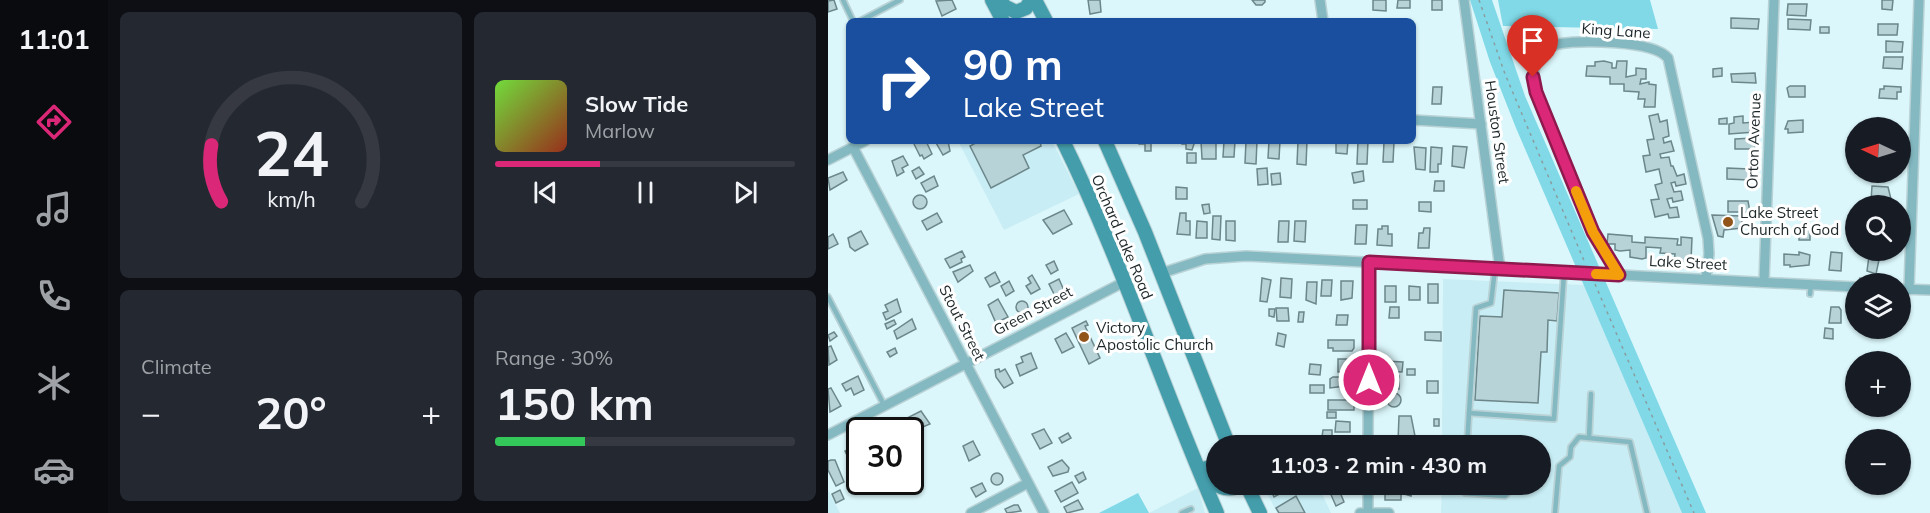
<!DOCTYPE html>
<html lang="en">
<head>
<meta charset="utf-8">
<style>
  :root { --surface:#171b24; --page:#242831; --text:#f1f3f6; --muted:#9ea1a6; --line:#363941; --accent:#db2777 }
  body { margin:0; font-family:Mulish,sans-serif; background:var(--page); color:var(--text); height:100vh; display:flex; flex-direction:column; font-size:22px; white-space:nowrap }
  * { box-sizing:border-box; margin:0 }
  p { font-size:20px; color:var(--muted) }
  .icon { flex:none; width:33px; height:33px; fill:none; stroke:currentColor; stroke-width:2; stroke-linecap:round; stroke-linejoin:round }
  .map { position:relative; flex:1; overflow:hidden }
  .panel { display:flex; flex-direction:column; gap:12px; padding:12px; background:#0d0f14; width:720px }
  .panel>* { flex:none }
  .banner { position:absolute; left:18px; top:18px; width:570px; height:126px; border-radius:9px; box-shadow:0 2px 4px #0004; background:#1a4fa0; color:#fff; overflow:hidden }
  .needle { width:39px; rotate:274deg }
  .fabs { position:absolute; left:1017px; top:117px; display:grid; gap:12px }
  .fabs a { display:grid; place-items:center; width:66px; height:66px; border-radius:50%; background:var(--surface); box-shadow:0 2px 4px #0004; font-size:30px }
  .speed { position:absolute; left:18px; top:417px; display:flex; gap:12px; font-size:30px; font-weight:700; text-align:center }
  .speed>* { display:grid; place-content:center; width:78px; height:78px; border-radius:50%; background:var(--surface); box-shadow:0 2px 4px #0004; line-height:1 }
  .speed .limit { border:3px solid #111; border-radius:9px; background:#fff; color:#111 }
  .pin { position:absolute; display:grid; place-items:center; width:51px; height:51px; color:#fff; margin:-62px -26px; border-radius:50% 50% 50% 0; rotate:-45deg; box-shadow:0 0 6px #0007 }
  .pin .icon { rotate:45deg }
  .me { position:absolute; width:66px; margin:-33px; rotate:0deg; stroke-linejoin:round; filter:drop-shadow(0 0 4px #0008) }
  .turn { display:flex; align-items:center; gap:21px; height:126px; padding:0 18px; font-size:27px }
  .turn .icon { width:78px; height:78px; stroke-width:2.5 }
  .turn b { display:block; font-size:42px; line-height:51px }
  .big { font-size:45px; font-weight:700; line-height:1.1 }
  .panel .widget { flex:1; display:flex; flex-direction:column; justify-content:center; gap:9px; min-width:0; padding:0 21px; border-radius:9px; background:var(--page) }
  .panel .dial { align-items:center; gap:0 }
  .dial svg { height:156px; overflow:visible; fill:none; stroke:var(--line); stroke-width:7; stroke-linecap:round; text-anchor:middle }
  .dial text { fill:var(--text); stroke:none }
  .song { display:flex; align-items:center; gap:18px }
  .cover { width:72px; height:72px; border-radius:9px; background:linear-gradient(135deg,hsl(100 70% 55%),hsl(10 70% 35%)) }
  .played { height:6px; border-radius:3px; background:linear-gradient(90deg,var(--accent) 35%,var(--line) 35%) }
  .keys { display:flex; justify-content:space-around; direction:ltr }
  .heat { display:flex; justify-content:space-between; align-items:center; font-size:33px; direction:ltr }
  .charge { height:9px; border-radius:4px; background:linear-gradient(90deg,#34c759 30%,var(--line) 0) }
  .panel .tiles { flex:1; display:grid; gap:12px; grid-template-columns:repeat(2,1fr) }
  .trip { position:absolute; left:378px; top:435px; width:345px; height:60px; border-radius:30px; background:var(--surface); box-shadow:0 2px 4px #0004; font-weight:700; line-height:60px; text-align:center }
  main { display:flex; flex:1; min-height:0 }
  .dock { display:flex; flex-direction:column; width:108px; justify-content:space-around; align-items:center; background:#090b0e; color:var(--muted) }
  .dock .icon { width:42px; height:42px }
  .dock .active { color:var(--accent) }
  .dock b { font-size:27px; color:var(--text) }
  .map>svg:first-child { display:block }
  .built { fill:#c8edf4 }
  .green { fill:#81d9e7 }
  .building { fill:#b7d3d7; stroke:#6c868a; stroke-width:1.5 }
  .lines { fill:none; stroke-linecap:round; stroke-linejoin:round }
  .service-casing { stroke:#b9d2d5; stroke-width:8 }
  .minor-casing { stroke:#b9d2d5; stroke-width:12 }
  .secondary-casing { stroke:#b9d2d5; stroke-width:16 }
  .path { stroke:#899da0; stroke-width:1.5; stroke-dasharray:3 4.5; stroke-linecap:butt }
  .service { stroke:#84b9c2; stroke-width:4.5 }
  .minor { stroke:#84b9c2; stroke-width:9 }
  .secondary { stroke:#449dab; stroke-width:14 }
  .route-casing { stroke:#8e194d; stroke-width:15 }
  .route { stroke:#db2777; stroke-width:10 }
  .slow { stroke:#f59e0b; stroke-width:10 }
  .poi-dot { fill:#925419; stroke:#fff; stroke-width:2 }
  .labels { text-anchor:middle; stroke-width:6; stroke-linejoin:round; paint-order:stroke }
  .street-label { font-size:15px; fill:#1d2729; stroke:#fff }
  .poi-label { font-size:15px; fill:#1d2729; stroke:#fff; text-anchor:start }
</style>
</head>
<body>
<main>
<nav class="dock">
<b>11:01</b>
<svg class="icon active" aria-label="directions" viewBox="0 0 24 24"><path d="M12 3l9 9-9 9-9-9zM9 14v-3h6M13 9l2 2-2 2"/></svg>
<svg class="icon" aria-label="music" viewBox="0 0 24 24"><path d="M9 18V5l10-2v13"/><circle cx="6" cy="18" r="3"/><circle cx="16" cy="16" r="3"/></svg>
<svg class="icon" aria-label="phone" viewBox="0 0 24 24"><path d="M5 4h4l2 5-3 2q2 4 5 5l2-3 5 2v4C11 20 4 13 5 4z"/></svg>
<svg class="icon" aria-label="climate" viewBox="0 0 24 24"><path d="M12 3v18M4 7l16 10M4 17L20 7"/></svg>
<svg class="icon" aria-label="car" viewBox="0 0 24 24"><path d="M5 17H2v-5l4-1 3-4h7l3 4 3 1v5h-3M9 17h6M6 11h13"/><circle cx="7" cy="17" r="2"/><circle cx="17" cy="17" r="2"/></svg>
</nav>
<section class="panel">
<div class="tiles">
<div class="widget dial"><svg viewBox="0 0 100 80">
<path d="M14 69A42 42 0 1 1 86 69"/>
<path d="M14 69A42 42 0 0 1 9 40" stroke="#db2777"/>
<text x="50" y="56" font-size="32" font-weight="700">24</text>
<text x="50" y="72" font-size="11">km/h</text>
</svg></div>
<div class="widget">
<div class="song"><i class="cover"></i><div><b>Slow Tide</b><p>Marlow</p></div></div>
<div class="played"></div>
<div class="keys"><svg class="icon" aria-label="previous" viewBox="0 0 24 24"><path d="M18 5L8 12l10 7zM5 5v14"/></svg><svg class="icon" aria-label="pause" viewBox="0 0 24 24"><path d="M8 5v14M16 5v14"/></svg><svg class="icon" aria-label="next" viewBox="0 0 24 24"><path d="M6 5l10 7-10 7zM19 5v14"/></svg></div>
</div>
<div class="widget"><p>Climate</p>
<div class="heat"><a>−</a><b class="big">20°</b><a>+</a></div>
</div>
<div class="widget"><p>Range · 30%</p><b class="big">150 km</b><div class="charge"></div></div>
</div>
</section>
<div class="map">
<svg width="1102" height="513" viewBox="0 0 1102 513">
  <rect width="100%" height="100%" fill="#dbf7fb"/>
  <g class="built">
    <path d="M130,141h94l27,53 -75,36z"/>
    <path d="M615,279l141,6 98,228h-241l1,-28 98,-1v-38l-98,-1z"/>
    <path d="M435,485h55l13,28h-54z"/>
    <path d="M370,488l7,25h-56z"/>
    <path d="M0,490l12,23h-12z"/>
  </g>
  <g class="green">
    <path d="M642,0h22l33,96 181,417h-24l-166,-385 -26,-66z"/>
    <path d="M670,0h152l8,29 -155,-3z"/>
    <path d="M310,493l11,20h-50z"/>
  </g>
  <g class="building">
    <path d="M6,0l3,9 -9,3v-11z"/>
    <path d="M124,0l4,9 -14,7 -6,-15z"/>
    <path d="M260,0h12l1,12 -11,2z"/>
    <path d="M424,0h13v2l-3,3h-6z"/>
    <path d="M545,0h13v11l-13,-1z"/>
    <path d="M570,0h12v8h-13z"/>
    <rect x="604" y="0" width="10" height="10"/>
    <path d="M1054,0h11l-1,10 -10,-1z"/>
    <path d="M960,4h19l-1,12 -19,-1z"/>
    <path d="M903,18l28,1 -1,10 -27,-1z"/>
    <path d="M960,19l23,1 -1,10 -22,-1z"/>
    <path d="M1050,24h20l-1,11h-19z"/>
    <rect x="992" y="27" width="9" height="6"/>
    <path d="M1058,41l17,1 -1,10h-16z"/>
    <path d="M1056,57h19l-1,12 -19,-1z"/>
    <path d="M776,61l8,2v5h4l1,-7h10l-1,16 10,-2v-7l10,1v10h-5l-1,5 9,-2v2l7,1 -1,22h-11l1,-8h-7l1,-7 -15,-1v-7h-14v-7l-24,-1 1,-10h8v-4z"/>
    <path d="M894,68v8l-9,1v-8z"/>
    <path d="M927,73l1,10 -24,-1 -1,-8z"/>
    <path d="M962,86h15v11h-16l-2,-9z"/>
    <path d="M1056,86l17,1v5h-4v7l-18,-1 1,-9h4z"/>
    <path d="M605,87h9l-1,17h-9z"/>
    <path d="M830,114l2,8 7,-2 2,16 -6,2 1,5 7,-2 3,10 -14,3 1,4 8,-1 2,9h2l4,10 7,-2 2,10 -10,2 -1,-4 -4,1 3,9 7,-1 2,9 -10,2 -1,-4 -5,1 3,9 7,-1 2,10 -10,1 -1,-4 -13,3 -4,-17 8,-1 -4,-14 7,-2 -3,-14 -13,3 -3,-16 7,-1 -3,-15 7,-1 -5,-23z"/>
    <path d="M915,116v7l12,-1v10l-26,2v-10l5,-1v-6z"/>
    <path d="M899,118v6h-8v-5z"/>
    <path d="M975,120v12l-15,1v-4h-3l3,-8z"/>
    <path d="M925,138l2,9 -2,2h-18v-10z"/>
    <path d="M98,141l6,13 -8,5 -2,-4 -2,1 -7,-14z"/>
    <path d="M120,141l2,10 -7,4 -8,-14z"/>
    <path d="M151,141h61l1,5 -18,9 6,13 -38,20 -21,-42z"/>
    <path d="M311,141l12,1v9h-6v-7h-6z"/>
    <path d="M354,141h13l-3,9 -6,-1v-5h-4z"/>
    <path d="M373,141h15v18h-14z"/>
    <path d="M396,141h11l-1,16h-11z"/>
    <path d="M418,141h11l-1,23 -11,-1z"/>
    <path d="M441,141h11l-1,18 -11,-1z"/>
    <path d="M470,141h9l-1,24 -9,-1z"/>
    <path d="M508,141h12l-1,13 -11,-1z"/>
    <path d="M530,141h10l-1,23h-10z"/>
    <path d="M556,142h10l-1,20h-10z"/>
    <path d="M625,146l14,1 -3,21 -12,-2z"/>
    <path d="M586,147l12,1 -1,22 -9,-1z"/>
    <path d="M603,147l11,1 -1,16h-3v8h-8z"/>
    <rect x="359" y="153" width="9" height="10"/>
    <path d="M75,156l5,9 -6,3 2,4 -7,4 -5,-15z"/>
    <path d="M91,167l5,7 -8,5 -4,-8z"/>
    <path d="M439,168l1,16 -10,1 -1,-16z"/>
    <path d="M899,168l22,1v11l-22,-1z"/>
    <path d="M535,171l1,10 -10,2 -2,-10z"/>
    <path d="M15,172l4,8 -17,10 -2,-12z"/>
    <path d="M452,173l1,11 -9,1 -1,-11z"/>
    <path d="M106,176l4,10 -12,6 -5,-9z"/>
    <path d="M607,181h9v10h-10z"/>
    <path d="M1044,186l16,1 3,12h-14v7h-10v-6l4,1z"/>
    <path d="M348,187l11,1v11h-11z"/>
    <circle cx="92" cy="202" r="7"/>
    <rect x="525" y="200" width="14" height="9"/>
    <path d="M900,201h20l2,11h-22z"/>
    <path d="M591,202h12v10l-12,-1z"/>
    <path d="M381,204l1,9 -6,1 -2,-9z"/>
    <path d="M236,210l8,14 -19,10 -10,-14z"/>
    <path d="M109,213l5,9 -15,8 -5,-9z"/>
    <path d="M352,213h6v8h4v14l-13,-1z"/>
    <path d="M884,215l30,1v12l-18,2 -1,7 -5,-1z"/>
    <path d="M385,216h8l-1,24 -8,-1z"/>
    <path d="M369,221l10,1v16h-11z"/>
    <path d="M398,221h9v20l-9,-1z"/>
    <path d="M451,221h10l-1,21h-10z"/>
    <path d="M467,221h11l-1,21 -11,-1z"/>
    <path d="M528,225h11l-1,19h-11z"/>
    <path d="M554,226h6v8h4v12l-15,-1 1,-16h4z"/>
    <path d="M972,227h10v13h-11z"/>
    <path d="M596,228h6l-1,20h-11l1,-15h4z"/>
    <path d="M33,231l7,13 -13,7 -5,-4 -2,-9z"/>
    <path d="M5,234l5,10 -10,5v-12z"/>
    <path d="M780,234l24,2v6l13,1v-6l33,2 -1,6h4v-8l11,1 -1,23 -13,1 -4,-2 1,-6 -15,-1 1,-5 -15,-1v11l-4,1 -12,-2v-7l-10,1 -5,-1v-6h-8z"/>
    <path d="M134,251l3,6 -4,2 1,3 -12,6 -5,-9z"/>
    <path d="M971,252l11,3 -1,10 -19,2v-2h-6v-11l15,1z"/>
    <path d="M1003,252l11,1 -1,18 -12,-1z"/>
    <path d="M1041,256h4v4h6l-3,14 -9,-3z"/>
    <path d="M226,261l4,9 -7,4 -5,-9z"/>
    <path d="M142,265l3,6 -15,11 -5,-10z"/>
    <path d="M167,272l5,10 -10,5 -5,-9z"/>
    <path d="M204,275l8,14 -9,5 -5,-8 5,-3 -3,-5z"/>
    <path d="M434,278l9,2 -4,22 -7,-1z"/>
    <path d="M453,278l11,1 -1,19 -11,-1z"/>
    <path d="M231,279l7,16 -9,5 -8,-16z"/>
    <path d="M494,280h10l-1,16h-10z"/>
    <path d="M181,281l5,10 -8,5 -5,-10z"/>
    <path d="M513,281h12l-1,17 -11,2z"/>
    <path d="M479,282h10l-1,22 -10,-4z"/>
    <rect x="600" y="284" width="10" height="19"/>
    <rect x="557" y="286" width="11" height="16"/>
    <path d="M581,286l11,1v13h-11z"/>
    <path d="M676,290l55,3 -2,28 -9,-1 -1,32h-6l-3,51 -63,-3 5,-84 22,1z"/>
    <path d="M69,299l4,13 -15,8 -3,-7 5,-2 -3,-6z"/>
    <path d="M170,299l10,18 -12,6 -8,-18z"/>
    <circle cx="194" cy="307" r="6"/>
    <path d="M562,307h9v11h-10z"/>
    <path d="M1003,307h8l2,3v13h-12z"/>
    <path d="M448,308h12l1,13h-12z"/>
    <path d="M441,309h6l-1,8 -5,-1z"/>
    <path d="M471,312h5l-1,10h-5z"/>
    <path d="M509,315h11l-1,10h-11z"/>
    <path d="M84,319l4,10 -19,10 -3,-8z"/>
    <path d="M66,320l2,4 -9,5 -2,-5z"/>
    <path d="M258,321l2,4 -3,1 15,32 -11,6 -17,-36z"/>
    <path d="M997,328l8,1v10l-9,-1z"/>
    <path d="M6,332l3,4 -7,5 -2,-6z"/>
    <path d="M597,332h16v9l-16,-1z"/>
    <path d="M238,333l8,14 -12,6 -7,-14z"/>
    <path d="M450,333l8,2 -2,12 -8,-2z"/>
    <path d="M500,340h26v8l-2,3h-19v-3h-5z"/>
    <path d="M3,346l6,14 -8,5 -1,-18z"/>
    <path d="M67,348l2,5 -7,4 -3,-5z"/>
    <path d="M203,353l6,15 -17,8 -4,-11 7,-3 -2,-5z"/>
    <rect x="510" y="359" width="11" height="13"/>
    <path d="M557,361l18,1 -1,10 -18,-1z"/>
    <path d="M482,364l11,1 -1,10 -11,-1z"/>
    <path d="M171,369l1,3 5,-3 8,14 -9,5 -8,-11 -1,-7z"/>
    <rect x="579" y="369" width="8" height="6"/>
    <path d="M30,376l6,14 -10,5 -3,-7 -5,3 -4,-7z"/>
    <rect x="561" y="376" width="10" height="13"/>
    <path d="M505,377h12v9l-15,2v-9z"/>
    <rect x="599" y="381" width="11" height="12"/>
    <rect x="482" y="385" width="14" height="8"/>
    <path d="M3,388l10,18 -11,6 -2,-23z"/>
    <circle cx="566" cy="400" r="7"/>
    <rect x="500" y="400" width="26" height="10"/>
    <path d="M93,411l9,13 -19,8 -6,-13z"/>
    <rect x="499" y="412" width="9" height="6"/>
    <path d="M571,416h12l5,25h-18z"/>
    <rect x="606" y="419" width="5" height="7"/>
    <path d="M508,421l14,1v10h-15z"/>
    <path d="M69,424l3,6h-13z"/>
    <path d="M216,429l8,14 -12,6 -8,-15z"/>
    <path d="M495,430h9v7h-10z"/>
    <path d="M240,433l3,5 -9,5 -3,-5z"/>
    <path d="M145,441l7,14 -11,6 -6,-15z"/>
    <path d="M26,446l6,11v10l-6,3 -9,-19z"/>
    <path d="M3,460h4l9,22 -8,4 -8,-16v-9z"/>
    <path d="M234,460l7,8 -1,4 -15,4 -5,-9z"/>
    <path d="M255,472l3,7 -7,4 -4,-7z"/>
    <circle cx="169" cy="479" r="6"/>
    <path d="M244,482l6,11 -17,9 -6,-11z"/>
    <path d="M154,483l4,8 -10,6 -5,-9z"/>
    <path d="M444,484h10l3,7 -11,6 -5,-11z"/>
    <path d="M575,484h9l-1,12 -10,-3v7h-16v-11h18z"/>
    <path d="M509,485l7,17 -8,4 -8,-18z"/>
    <path d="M12,490l4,9 -8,4 -4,-9z"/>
    <path d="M468,496l9,17h-26l-3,-5z"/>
    <path d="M250,500l5,9 -16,4 -3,-6z"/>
    <path d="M186,505h4l3,6 -14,2 -2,-4z"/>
  </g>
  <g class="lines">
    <g class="service-casing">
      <g id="service">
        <path d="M15,0l10,21"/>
        <path d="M32,21l40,-21"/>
        <path d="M667,269l-4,34 -15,5 -7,105 85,6 10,-146"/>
        <path d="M982,294l1,-10"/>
        <path d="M0,297l56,108"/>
        <path d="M761,438l2,-44"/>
        <path d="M639,446l2,-33"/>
        <path d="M637,484v9l40,3 7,-7v-5"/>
        <path d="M354,513l9,-4"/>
        <path d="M727,513l4,-47 11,-9 1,-10 8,-10 51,5 17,71"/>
      </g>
    </g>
    <g class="minor-casing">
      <g id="minor">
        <path d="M492,0l3,21"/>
        <path d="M636,0l36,269"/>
        <path d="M585,120l68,4"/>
        <path d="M25,147l191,366"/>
        <path d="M0,160l37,-19"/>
        <path d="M334,273l43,-14 41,-3 610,31"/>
        <path d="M791,275l-26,-43 -59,-145c-3,-19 5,-38 24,-43 23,-4 95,-4 110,14l40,180 1,16 -3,25"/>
        <path d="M936,282l10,-282"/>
        <path d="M1072,289l30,1"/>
        <path d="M1081,289l10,-289"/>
        <path d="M0,435l296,-153"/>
        <path d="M540,446l1,-184"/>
        <path d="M540,512v-28"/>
        <path d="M143,513l57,-30"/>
        <path d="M532,513h29"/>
      </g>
    </g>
    <g class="secondary-casing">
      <g id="secondary">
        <path d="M164,0l11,21"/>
        <path d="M173,0l3,6 12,6 10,-4 5,-8"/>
        <path d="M207,0l11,21"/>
        <path d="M235,141c59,120 100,249 154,372"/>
        <path d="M277,141l40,91 84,214"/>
        <path d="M378,468c5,13 11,22 27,20l4,-4"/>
        <path d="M418,484l14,29"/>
      </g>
    </g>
    <g class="path">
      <path d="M651,0l26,74 80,189"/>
      <path d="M1031,278l37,3"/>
      <path d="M767,284l99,229"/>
    </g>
    <use href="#service" class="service"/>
    <use href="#minor" class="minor"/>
    <use href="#secondary" class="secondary"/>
  </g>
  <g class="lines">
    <g class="route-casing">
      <path id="route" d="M541,380v-118l250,13 -26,-43 -57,-140 -3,-15"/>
    </g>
    <use href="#route" class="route"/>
    <path class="slow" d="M748,191l17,41 26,43 -23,-1"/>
  </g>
  <g class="poi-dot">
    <circle cx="900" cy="222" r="6"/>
    <circle cx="256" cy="337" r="6"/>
  </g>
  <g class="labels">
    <g class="street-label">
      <text transform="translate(788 31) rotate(4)" y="5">King Lane</text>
      <text transform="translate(669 132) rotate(82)" y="5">Houston Street</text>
      <text transform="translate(926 141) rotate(-88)" y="5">Orton Avenue</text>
      <text transform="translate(294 237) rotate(67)" y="5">Orchard Lake Road</text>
      <text transform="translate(860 263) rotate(3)" y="5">Lake Street</text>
      <text transform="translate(205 311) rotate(-28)" y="5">Green Street</text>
      <text transform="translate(134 323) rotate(63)" y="5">Stout Street</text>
    </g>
    <g class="poi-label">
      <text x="912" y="218">Lake Street<tspan x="912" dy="17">Church of God</tspan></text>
      <text x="268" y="333">Victory<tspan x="268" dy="17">Apostolic Church</tspan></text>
    </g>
  </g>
</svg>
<div class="fabs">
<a><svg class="needle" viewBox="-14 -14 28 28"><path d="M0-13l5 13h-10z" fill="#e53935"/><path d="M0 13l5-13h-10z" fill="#9ea1a6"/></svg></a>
<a><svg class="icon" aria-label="search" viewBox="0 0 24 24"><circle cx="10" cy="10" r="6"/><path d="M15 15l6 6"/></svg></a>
<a><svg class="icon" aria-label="layers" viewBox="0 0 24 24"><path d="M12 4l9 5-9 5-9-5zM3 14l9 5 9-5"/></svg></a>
<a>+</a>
<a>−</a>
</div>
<div class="speed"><div class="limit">30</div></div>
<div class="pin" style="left:705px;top:77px;background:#d93025"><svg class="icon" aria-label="arrive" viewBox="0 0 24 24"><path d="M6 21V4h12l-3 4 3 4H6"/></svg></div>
<svg class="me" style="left:541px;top:380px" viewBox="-20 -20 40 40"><circle r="17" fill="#db2777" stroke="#fff" stroke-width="3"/><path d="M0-11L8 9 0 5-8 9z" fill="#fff"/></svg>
<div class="trip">11:03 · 2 min · 430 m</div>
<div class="banner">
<div class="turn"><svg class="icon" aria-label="right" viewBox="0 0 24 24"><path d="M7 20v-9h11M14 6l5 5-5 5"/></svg><div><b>90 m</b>Lake Street</div></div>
</div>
</div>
</main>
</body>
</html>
